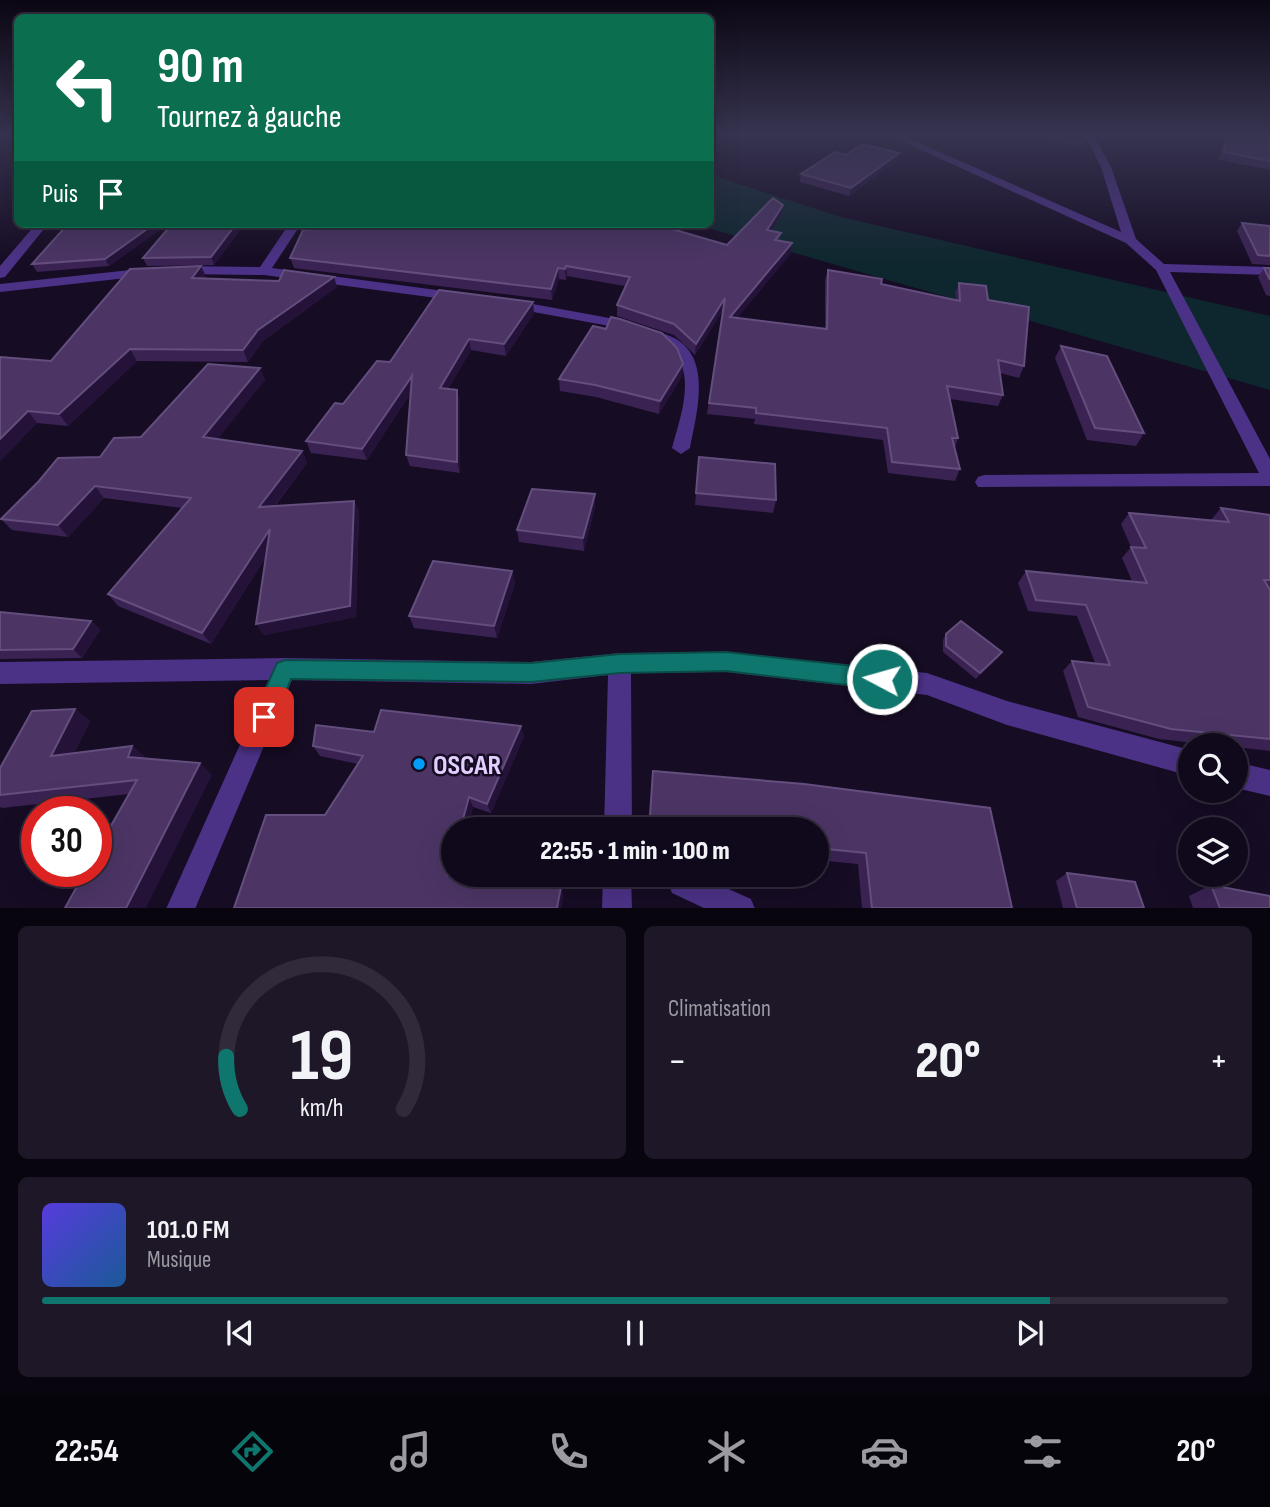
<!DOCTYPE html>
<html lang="fr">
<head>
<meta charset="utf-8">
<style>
  :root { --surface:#10091b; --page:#1e1728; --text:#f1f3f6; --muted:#9c9aa3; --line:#302a3a; --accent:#0f766e }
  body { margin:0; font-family:"Sofia Sans Condensed",sans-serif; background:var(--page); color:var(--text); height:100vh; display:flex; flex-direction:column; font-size:26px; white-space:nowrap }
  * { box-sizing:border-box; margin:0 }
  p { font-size:23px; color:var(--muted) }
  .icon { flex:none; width:38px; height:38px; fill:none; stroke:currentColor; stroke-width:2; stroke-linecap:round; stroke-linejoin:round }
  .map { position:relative; height:908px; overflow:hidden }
  .panel { display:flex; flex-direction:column; gap:18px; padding:18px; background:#09050f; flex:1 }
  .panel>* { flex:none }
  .hud { position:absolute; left:14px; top:14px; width:700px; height:214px; border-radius:10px; box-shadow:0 7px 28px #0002,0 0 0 2px var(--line); background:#0b6e4f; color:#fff; overflow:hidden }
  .tools { position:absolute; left:1178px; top:733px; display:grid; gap:14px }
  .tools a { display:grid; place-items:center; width:70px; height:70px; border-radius:50%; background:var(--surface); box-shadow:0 7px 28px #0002,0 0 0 2px var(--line); font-size:35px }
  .speed { position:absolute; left:21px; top:796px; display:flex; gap:14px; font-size:35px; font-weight:700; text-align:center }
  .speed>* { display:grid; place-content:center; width:91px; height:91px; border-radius:50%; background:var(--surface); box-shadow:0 7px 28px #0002,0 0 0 2px var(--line); line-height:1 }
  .speed .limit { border:10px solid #d22; background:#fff; color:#111 }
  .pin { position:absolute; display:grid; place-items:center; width:60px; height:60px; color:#fff; margin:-30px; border-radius:14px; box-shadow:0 4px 10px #0006 }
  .me { position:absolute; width:77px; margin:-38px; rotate:276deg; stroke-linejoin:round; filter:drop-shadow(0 0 5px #0008) }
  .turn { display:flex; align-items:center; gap:24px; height:147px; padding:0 28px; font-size:32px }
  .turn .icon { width:91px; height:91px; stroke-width:2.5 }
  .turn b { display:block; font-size:49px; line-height:60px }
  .then { display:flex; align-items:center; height:66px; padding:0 28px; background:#0003; gap:14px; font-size:26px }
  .big { font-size:52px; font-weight:800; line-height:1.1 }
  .panel .card { flex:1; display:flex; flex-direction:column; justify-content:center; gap:10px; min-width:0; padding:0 24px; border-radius:10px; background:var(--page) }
  .panel .dial { align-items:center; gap:0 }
  .dial svg { height:182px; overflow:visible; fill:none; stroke:var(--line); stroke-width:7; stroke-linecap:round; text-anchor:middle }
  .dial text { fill:var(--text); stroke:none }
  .song { display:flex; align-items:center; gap:21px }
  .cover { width:84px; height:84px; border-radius:10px; background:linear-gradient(135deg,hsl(250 70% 55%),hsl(210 70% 35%)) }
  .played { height:7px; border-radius:4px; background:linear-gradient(90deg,var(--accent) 85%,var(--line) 85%) }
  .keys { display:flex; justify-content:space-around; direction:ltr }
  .heat { display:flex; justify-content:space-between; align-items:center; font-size:38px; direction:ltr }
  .panel .tiles { flex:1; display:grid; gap:18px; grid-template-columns:1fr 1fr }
  .card:last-child { grid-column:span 2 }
  .trip { position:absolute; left:441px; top:817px; width:388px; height:70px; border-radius:35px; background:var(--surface); box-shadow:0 7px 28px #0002,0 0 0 2px var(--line); font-weight:800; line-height:70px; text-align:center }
  .menu { display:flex; height:112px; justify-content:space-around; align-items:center; background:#06040b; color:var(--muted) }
  .menu .icon { width:49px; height:49px }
  .menu .selected { color:var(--accent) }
  .menu b { font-size:32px; color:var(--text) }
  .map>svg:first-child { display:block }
  .green { fill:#0e272e }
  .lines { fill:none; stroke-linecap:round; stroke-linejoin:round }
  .minor { fill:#4c3287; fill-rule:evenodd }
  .wall { fill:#3a2353 }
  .shaded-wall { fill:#241238 }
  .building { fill:#4c3565; stroke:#634e7e; stroke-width:2 }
  .route { fill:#0f766e; stroke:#0a4d48; stroke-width:2 }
  .poi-dot { fill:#009efa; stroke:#160c24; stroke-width:2.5 }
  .labels { text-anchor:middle; stroke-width:5; stroke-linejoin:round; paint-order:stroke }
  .near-poi-label { font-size:28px; font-weight:bold; fill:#e1cfff; stroke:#160c24; text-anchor:start }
</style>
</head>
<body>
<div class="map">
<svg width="1270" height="909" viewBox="0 0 1270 909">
  <rect width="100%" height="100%" fill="#160c24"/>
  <path class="green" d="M711,175l130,42 429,99v74l-576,-166h16z"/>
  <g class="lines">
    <g class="minor">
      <path d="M888,135h13l220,97 -20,-65 -16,-32h9l17,32 25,72 28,25 106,3v8l-100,-3 100,187v27l-292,1 -3,-5 3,-5 6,-2 275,-2 -103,-203 -30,-27z"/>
      <path d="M36,224h12l-43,53 -5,1v-12z"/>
      <path d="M289,224h12l-29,44 187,25 7,4 -7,4 -195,-26 -83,-1 -6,-4 6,-4 79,1z"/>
      <path d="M149,268l6,4 -1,3 -154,17v-8z"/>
      <path d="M511,300l120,22 7,4 -7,4 -125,-23v-6z"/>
      <path d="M661,333c54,14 37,75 29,115l-9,6 -9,-6c7,-26 21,-63 7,-89 -6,-11 -17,-14 -25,-22z"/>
      <path d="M726,652l201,21 80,28 183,49v26l-183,-51 -80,-30 -201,-23 -95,1 1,157h-28l4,-155 -77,9 -239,-4 -97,229h-29l103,-229 -269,4v-22l285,-4 246,4 89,-9z"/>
      <path d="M1236,762l34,8v26l-34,-8z"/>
      <path d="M603,875h28l1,34h-30z"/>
      <path d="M671,875h26l54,24 4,10h-49l-34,-16 -4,-10z"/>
    </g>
  </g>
  <g class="wall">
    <path d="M1020,135h67l-5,11z"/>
    <path d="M1224,135h46v35l-51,-10z"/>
    <path d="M846,155l51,5 -48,36 -49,-14 1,-8z"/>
    <path d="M781,215l-10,16 10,2 -2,7 13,3 -1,10 -54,65 88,11v-49l3,-10 53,14 75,16 -1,-7 4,-10 29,17 36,66 -5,12 -19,-5 3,22 -5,11 -48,-7 8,39 -3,9 5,22 -5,12 -67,-8 -5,-33 -129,-16 1,-5 -48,-5 16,-104 -28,45 -21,-20 -57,-19v-11l8,-19 -58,-10 -1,4 -7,-1 -7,21 -258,-32 -4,-10 55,-31 382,18z"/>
    <path d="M1242,223l28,3v39l-18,-1 -15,-33z"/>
    <path d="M168,224l-59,42 -72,6 -5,-8z"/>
    <path d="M172,224h105l-7,6 -28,-3 -28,38 -67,1 -4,-8z"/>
    <path d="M1264,268h6v28l-4,-1 -8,-18z"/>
    <path d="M206,277l-1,1 132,9 -74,54 -15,21 -111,-1 -69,65 -31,-3 -37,38v-104l51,4z"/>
    <path d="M534,313l-28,43 -35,-6 -23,39 12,12v72l-50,-7 -4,-11 4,-61 -43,66 -56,-7 -5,-12 37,-37 47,-42z"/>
    <path d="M1061,346l83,87 -8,13 -49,-6 -32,-82z"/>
    <path d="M683,364l-1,12 -23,38 -63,-17 -36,-6 -1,-12z"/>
    <path d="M260,368l5,12 -48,59 85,12 5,12 -32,43 79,-5 5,11 -3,105 -92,18 -8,-11 10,-67 -55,87 -93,-38 -10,-12 74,-86 -78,-10 -36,39 -56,-7 -11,-11 99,-62 41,-20z"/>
    <path d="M699,457l77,43 -3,13 -78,-8z"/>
    <path d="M595,494v13l-11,44 -65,-9 -2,-12z"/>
    <path d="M1221,508l49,7v236l-34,-4v-1h-15l-62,-7 -81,-22 -15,-46 9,-10 23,2 -18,-47 -49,-5 -10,-28 8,-12 106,10 -10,-23 9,-11 -10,-23 8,-11 83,8 -1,-1z"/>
    <path d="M512,571l3,12 -18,55 -83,-10 -5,-12z"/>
    <path d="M0,612l91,9 9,9 -18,28 -82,1z"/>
    <path d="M946,634l56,18 -4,6 -22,21 -33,-27v-12z"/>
    <path d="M75,709l15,12 -16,32 58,-7 14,12 -1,1 67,16 -83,19 -127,14 -2,-1v-39z"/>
    <path d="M374,732l150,4 -33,77 -18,-6 -6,23h-14v45l108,12 2,8 -2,13h-327l91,-93 33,-51 -38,-8 -7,-10z"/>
    <path d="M817,830l195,78h-150l-4,-44 -41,-4z"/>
    <path d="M1067,873l77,35h-81l-7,-27z"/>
    <path d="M1211,885l59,23h-77l-4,-12z"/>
  </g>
  <g class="shaded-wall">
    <path d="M899,153l-2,7 -48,36 2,-8z"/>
    <path d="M783,205l-2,10 -15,25 1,-10z"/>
    <path d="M154,224h14l-59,42 -4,-7z"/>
    <path d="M236,224h5l1,3 -28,38 -3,-8z"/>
    <path d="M268,224h9l-7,6z"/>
    <path d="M792,243l-1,10 -62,75 1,-11z"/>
    <path d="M201,266l5,11 -9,11 -5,-10z"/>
    <path d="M566,266l1,10 -1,4 -1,-11z"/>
    <path d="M558,268l1,11 -7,21 -1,-11z"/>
    <path d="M334,277l3,10 -74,54 -15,21 -5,-12 15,-20z"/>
    <path d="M725,298l-1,11 -29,46 1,-11z"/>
    <path d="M533,302l1,11 -28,43 -2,-12z"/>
    <path d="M469,339l2,11 -29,49 -2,-11z"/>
    <path d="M130,349l7,12 -69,65 -9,-12z"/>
    <path d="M683,364l-1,12 -23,38 1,-13z"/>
    <path d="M260,368l5,12 -55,69 -7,-12z"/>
    <path d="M412,376l3,11 -48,73 -5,-11z"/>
    <path d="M457,390l3,11v72l-3,-11z"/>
    <path d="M28,411l9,12 -37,38v-22z"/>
    <path d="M302,451l5,12 -42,55 -6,-11z"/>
    <path d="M95,486l9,12 -36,39 -10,-12z"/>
    <path d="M595,494v13l-11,44 -1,-13z"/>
    <path d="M354,501l5,11 -3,105 -92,18 -8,-11z"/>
    <path d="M270,529l7,11 -66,104 -9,-11z"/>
    <path d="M512,571l3,12 -18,55 -3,-12z"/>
    <path d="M91,621l9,9 -18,28 -9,-9z"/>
    <path d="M1002,652l-4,6 -22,21 4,-6z"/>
    <path d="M75,709l15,12 -23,46 -16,-11z"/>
    <path d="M521,726l3,10 -33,77 -4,-9z"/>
    <path d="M132,746l14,12 -5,11 -13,-12z"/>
    <path d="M200,763l12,12 -66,133h-20z"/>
    <path d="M469,797l4,10 -6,23h-7z"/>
    <path d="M453,854v21h2l-3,8 -5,-8z"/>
    <path d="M561,887l2,8 -2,13h-4z"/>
  </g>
  <g class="building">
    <path d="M1226,135l44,1v25l-46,-9z"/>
    <path d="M862,144l37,9 -48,35 -50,-14 34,-22 11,3z"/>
    <path d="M773,198l10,7 -16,25 14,3 -6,7 17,3 -62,74 97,12 1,-59 54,9 -1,5 79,17 -1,-18 27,3 2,14 41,7 -5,59 -26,-6 5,35 -56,-9 11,52h-6l8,31 -68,-7 -5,-34 -131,-15v-5l-47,-5 16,-105 -29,46 -22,-20 -57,-19 13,-28 -64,-11 -1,3 -7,-1 -7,21 -261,-31 13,-28 42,-3 1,-3h309l72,21z"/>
    <path d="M1242,223l28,3v30l-12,-1z"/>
    <path d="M68,224h86l-49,35 -73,5z"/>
    <path d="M172,224h64l-25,33 -68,1z"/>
    <path d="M201,266l-9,12 87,3 5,-11 50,7 -76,53 -15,20 -113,-1 -71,65 -31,-3 -28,28v-82l51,4 79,-92z"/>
    <path d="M1264,268h6v12z"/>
    <path d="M439,290l94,12 -29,42 -35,-5 -29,49 17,2v72l-51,-7 6,-79 -50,73 -56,-8 29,-38 8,1 34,-43 13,1z"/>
    <path d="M611,317l9,2 42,14 15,15 6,16 -23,37 -65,-16 -36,-6 34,-53 13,3z"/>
    <path d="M1061,346l46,10 37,77 -49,-5z"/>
    <path d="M208,364l52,4 -57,69 99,14 -43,56 95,-6 -4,105 -94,18 14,-95 -68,104 -94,-39 83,-96 -96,-12 -37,39 -57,-6 38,-38 19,-23 42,-1 14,-19 27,-1z"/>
    <path d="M699,457l76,7 1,36 -80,-7z"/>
    <path d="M532,489l63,5 -12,44 -66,-8z"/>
    <path d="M1221,508l49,7v65h-6l6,10v149l-99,-10 -83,-22 -16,-46 38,4 -24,-60 -50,-5 -10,-29 121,12 -16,-36 15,1 -17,-35 100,9z"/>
    <path d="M433,561l79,10 -18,55 -85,-10z"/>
    <path d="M0,612l91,9 -18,28 -73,1z"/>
    <path d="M961,621l41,31 -22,21 -34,-27v-12z"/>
    <path d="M75,709l-24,47 81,-10 -4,11 72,6 -74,145h-61l20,-36h11v-20l41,-72 -137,15v-27l32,-57z"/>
    <path d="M381,710l140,16 -34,78 -18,-7 -9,33h-7v24l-6,21 114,12 -4,21h-323l32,-93h59l38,-59 -50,-10 3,-21 58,7z"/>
    <path d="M653,771l151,13 186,24 22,100h-140l-6,-55 -49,-5v-18h-168z"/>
    <path d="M1067,873l68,9 9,26h-67z"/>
    <path d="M1211,885l59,11v12h-50z"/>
  </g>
  <linearGradient id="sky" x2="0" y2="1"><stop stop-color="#0c0714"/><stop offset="0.51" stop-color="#363450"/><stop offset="1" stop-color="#363450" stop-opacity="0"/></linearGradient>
  <rect width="1270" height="263" fill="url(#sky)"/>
  <path class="route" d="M726,652l156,17 7,3 3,7 -3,7 -7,3 -156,-18 -106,2 -89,9 -240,-3 -19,46 -8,3 -8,-3 -3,-8 24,-54 8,-3 246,3 89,-9z"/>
  <circle class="poi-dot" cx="419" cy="764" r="7"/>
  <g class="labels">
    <g class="near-poi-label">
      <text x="433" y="774">OSCAR</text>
    </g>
  </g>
</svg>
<div class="tools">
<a><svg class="icon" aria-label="search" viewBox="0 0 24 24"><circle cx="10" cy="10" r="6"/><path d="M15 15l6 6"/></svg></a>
<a><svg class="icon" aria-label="layers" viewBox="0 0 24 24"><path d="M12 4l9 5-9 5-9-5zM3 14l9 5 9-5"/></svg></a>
</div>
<div class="speed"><div class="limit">30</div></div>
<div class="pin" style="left:264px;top:717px;background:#d93025"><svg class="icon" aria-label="arrive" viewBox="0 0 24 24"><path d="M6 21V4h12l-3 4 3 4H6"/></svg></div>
<svg class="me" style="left:882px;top:679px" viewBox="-20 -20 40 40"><circle r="17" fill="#0f766e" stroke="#fff" stroke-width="3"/><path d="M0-11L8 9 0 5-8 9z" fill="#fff"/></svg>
<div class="trip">22:55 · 1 min · 100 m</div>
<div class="hud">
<div class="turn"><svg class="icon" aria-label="left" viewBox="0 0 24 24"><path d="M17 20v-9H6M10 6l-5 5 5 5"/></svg><div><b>90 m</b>Tournez à gauche</div></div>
<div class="then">Puis<svg class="icon" aria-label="arrive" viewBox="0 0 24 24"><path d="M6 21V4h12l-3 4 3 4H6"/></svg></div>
</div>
</div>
<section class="panel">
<div class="tiles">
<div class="card dial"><svg viewBox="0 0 100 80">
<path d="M14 69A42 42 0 1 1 86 69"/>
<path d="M14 69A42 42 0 0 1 8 46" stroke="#0f766e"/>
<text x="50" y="56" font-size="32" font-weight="700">19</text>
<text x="50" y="72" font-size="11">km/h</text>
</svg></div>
<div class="card"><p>Climatisation</p>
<div class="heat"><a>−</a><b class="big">20°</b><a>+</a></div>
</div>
<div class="card">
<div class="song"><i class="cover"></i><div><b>101.0 FM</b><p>Musique</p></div></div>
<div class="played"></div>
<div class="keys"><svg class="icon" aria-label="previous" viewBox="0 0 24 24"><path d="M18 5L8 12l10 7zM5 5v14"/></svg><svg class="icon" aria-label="pause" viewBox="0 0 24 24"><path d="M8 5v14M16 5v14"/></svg><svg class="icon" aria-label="next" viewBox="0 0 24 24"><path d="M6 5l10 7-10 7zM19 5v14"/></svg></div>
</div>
</div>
</section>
<nav class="menu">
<b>22:54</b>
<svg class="icon selected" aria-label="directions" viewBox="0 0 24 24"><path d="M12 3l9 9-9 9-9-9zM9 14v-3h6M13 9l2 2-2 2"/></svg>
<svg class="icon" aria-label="music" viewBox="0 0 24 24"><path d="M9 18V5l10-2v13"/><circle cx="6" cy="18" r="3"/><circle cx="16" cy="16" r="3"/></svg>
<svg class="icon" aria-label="phone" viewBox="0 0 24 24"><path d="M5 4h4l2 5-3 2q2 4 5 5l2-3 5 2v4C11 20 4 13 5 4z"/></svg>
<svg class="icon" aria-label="climate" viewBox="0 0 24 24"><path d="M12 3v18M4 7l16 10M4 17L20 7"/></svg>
<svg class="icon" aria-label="car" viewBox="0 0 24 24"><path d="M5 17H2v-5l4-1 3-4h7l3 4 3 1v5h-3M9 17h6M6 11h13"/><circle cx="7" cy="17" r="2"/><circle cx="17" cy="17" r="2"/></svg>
<svg class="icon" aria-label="filters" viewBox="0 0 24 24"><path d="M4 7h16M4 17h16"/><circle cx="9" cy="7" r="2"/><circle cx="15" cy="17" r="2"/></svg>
<b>20°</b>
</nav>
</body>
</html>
